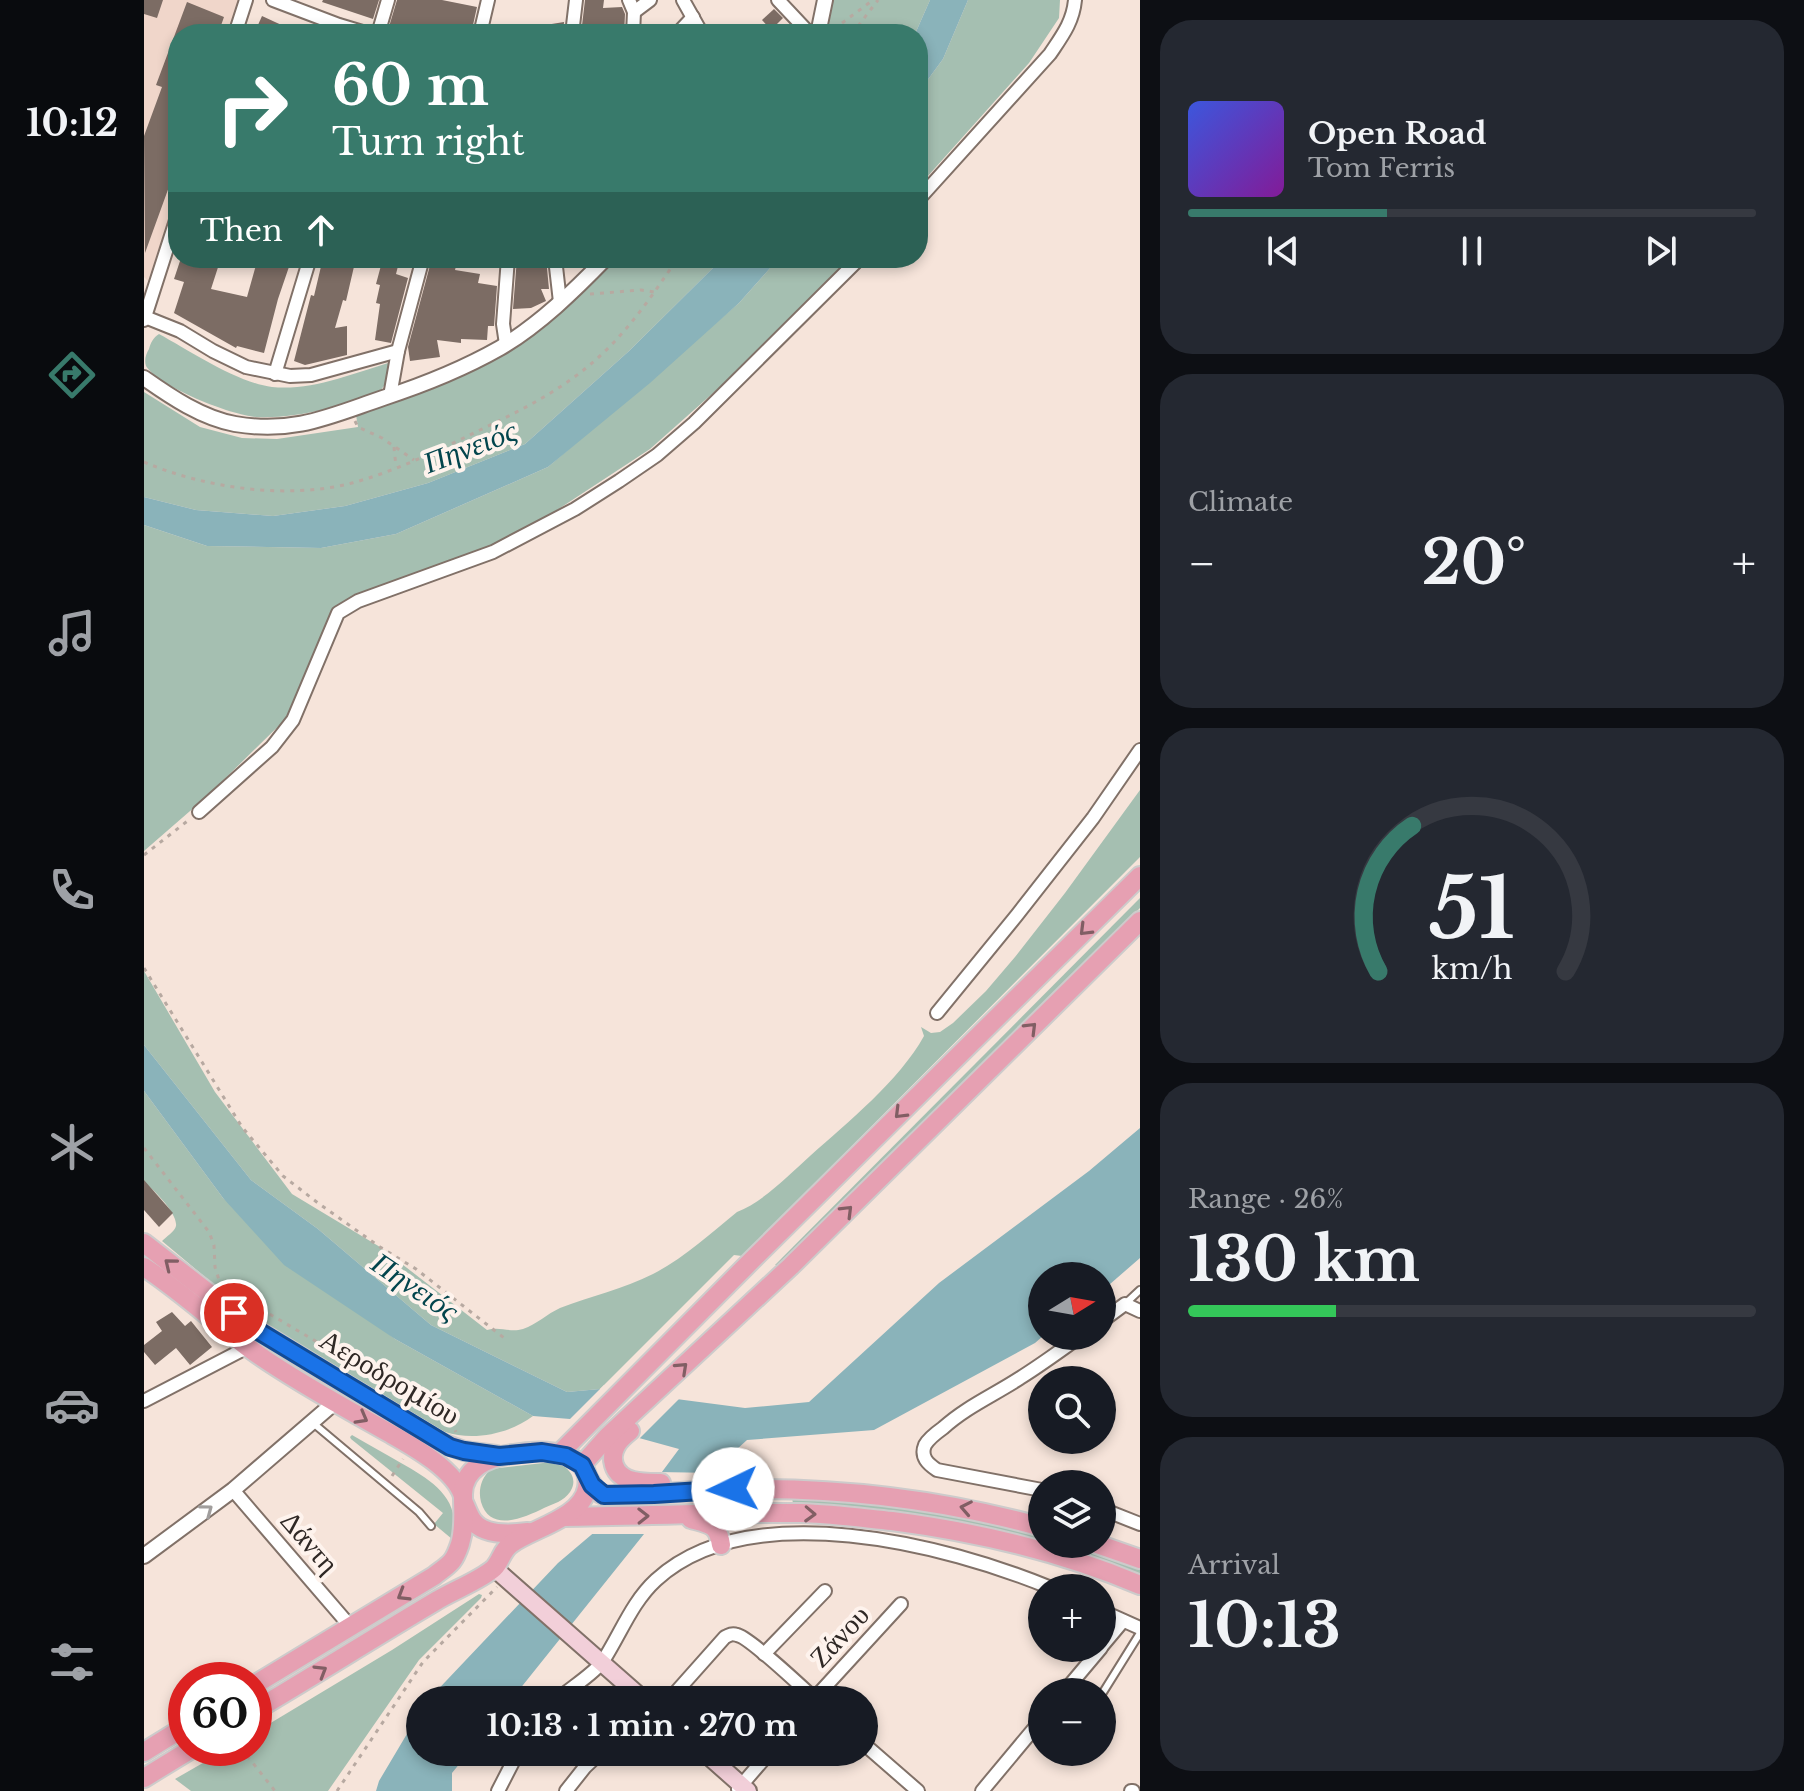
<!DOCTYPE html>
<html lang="en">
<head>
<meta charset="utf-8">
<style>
  :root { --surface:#171b24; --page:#242831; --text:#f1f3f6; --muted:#9ea1a6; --line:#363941; --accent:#387a6b }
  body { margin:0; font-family:"Libre Baskerville",serif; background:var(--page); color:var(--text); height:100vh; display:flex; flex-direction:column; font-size:30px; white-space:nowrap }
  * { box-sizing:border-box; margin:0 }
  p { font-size:26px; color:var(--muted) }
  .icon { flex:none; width:44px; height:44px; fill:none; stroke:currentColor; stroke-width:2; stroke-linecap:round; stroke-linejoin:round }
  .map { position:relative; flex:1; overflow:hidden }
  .panel { display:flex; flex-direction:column; gap:20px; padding:20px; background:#0d0f14; width:664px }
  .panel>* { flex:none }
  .banner { position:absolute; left:24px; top:24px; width:760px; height:244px; border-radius:32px; box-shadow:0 4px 12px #0003; background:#387a6b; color:#fff; overflow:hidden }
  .needle { width:52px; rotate:79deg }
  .tools { position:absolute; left:884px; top:1262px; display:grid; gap:16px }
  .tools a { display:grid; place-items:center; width:88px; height:88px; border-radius:50%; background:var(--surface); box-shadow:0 4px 12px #0003; font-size:40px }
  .speed { position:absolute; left:24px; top:1662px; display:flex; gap:16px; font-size:40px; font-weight:700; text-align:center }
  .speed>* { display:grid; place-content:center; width:104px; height:104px; border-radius:50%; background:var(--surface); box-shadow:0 4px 12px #0003; line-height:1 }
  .speed .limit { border:12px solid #d22; background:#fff; color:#111 }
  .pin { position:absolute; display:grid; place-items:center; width:68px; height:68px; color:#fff; margin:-34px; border:4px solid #fff; border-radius:50%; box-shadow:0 2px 8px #0007 }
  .me { position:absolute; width:88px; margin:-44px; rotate:267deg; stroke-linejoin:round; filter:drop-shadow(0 0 6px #0008) }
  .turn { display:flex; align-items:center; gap:28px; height:168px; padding:0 32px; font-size:36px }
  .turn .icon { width:104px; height:104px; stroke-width:2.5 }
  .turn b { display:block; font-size:56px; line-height:68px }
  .then { display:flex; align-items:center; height:76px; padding:0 32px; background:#0003; gap:16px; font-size:30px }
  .big { font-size:60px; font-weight:700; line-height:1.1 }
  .panel .widget { flex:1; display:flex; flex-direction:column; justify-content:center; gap:12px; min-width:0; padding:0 28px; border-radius:32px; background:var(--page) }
  .panel .dial { align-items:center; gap:0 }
  .dial svg { height:208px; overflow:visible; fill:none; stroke:var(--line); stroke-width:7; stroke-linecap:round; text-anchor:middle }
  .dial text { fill:var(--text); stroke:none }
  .song { display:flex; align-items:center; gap:24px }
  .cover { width:96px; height:96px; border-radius:12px; background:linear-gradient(135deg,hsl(230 70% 55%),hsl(290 70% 35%)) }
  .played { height:8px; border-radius:4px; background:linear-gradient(90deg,var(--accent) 35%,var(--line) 35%) }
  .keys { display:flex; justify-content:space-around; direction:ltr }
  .heat { display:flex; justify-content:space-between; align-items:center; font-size:44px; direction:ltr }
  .charge { height:12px; border-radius:6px; background:linear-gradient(90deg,#34c759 26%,var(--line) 0) }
  .trip { position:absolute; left:262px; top:1686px; width:472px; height:80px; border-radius:40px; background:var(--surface); box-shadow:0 4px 12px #0003; font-weight:700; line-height:80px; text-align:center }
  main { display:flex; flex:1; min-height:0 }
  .tabs { display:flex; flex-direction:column; width:144px; justify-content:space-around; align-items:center; background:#090b0e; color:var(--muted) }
  .tabs .icon { width:56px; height:56px }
  .tabs .on { color:var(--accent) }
  .tabs b { font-size:36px; color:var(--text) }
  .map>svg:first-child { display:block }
  .built { fill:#f0d6ca }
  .green { fill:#a5bfb1 }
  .water { fill:#8ab3ba }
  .pier { fill:#f6e4da }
  .building { fill:#7c6c64 }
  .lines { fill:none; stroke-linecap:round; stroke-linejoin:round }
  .service-casing { stroke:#817168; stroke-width:10 }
  .minor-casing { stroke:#817168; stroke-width:16 }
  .tertiary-casing { stroke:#817168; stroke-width:18 }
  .secondary-casing { stroke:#817168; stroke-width:20 }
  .primary-casing { stroke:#cdcbcb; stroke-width:22 }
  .path { stroke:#b7a9a1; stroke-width:3; stroke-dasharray:4 6; stroke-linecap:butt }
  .service { stroke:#fff; stroke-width:6 }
  .minor { stroke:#fff; stroke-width:12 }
  .tertiary { stroke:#fff; stroke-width:14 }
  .secondary { stroke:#f2cfd9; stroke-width:16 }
  .primary { stroke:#e6a0b2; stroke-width:18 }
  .oneway { stroke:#815e64 }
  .oneway2 { stroke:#a19e9d }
  .route-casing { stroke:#114b97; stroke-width:20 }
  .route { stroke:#1a73e8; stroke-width:14 }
  .labels { text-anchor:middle; stroke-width:8; stroke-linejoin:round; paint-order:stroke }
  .street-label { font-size:28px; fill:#2f2825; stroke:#fef3ed }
  .water-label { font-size:30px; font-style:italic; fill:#03454d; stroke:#fef3ed }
</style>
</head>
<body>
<main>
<nav class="tabs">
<b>10:12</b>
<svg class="icon on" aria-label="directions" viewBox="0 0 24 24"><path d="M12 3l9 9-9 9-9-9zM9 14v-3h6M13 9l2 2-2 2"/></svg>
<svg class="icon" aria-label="music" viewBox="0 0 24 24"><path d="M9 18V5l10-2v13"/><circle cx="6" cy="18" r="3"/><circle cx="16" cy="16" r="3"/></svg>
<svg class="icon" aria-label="phone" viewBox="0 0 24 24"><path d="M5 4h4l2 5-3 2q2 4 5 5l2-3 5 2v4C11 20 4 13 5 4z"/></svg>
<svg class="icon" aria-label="climate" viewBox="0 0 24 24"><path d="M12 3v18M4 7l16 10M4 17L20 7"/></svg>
<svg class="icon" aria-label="car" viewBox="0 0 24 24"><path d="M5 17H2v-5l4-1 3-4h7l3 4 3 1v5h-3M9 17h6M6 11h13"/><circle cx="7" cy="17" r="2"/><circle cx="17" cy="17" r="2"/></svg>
<svg class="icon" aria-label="filters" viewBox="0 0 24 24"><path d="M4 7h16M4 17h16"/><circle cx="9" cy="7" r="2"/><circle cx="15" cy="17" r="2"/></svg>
</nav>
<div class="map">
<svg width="996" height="1791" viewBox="0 0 996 1791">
  <rect width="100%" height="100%" fill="#f6e4da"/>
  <path class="built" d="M0,0h98l-12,34h-52v156l-30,91 -4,-4z"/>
  <g class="green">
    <path d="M687,0h99l-15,34h-92z"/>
    <path d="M824,0h92l-1,18 -30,45 -111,124v-94l25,-34z"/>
    <path d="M471,258h108l-94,93 -104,93 -97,39 -83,23 -72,10 -77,-6 -52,-13v-105l56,35 42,11 35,1 81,-12 -2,-12c57,-19 125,-42 174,-77 31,-23 57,-53 85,-80z"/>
    <path d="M635,258h70l-110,112 -89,79 -157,103 -152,59 -44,97 -92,90 -61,53v-326l63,21 114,2 75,-14 152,-67 191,-164z"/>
    <path d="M15,334c31,17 79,49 113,53 39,4 80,-13 116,-24 3,9 -1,20 -7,27 -35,16 -85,29 -125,27 -25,-2 -97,-30 -110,-51 -2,-6 0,-12 3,-17 2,-7 4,-11 10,-15z"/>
    <path d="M996,790v67l-398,399 -8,-1 -134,134 -33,3 -136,-67 -113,-96 -67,-49 -107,-135v-74l71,121 77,102 88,53 107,83c13,-4 23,3 36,-1 14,-5 24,-15 37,-21 31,-12 63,-19 93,-34 30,-15 58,-41 84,-62 26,-10 52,-37 73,-56 38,-34 89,-75 114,-120l-3,-9 10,6 9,-1 13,-9 33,-32 29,-34 50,-64z"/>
    <path d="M996,898v10l-359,358 -6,-1z"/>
    <path d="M0,1091l79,107 172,141 138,77c-24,18 -59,25 -88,16l-179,-108 -43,-32 -61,-51c4,-4 13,-10 14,-15 2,-13 -24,-38 -32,-44z"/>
    <path d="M208,1435c16,9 33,19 49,28 30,17 62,36 51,76l-18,-15 9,-11 -92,-74 -1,-2z"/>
    <path d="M408,1462c14,2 28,15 18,30 -6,9 -17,12 -26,16 -20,10 -54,25 -63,-6 -3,-12 0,-24 10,-33z"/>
    <path d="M648,1497c87,5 166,17 250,39v7l-124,-27 -59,-8 -66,-4z"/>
    <path d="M902,1544h25l69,22v8l-46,-17z"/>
    <path d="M335,1594l3,1 -1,3 -62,62 -91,131h-137l-16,-12 54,-31h25v-15l138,-83z"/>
  </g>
  <g class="water">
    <path d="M786,0h38l-25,59 -25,34v-59h-3z"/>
    <path d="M579,258h56l-40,45 -89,80 -102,84 -152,67 -75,14 -114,-2 -63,-21v-28l52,13 77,6 72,-10 83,-23 97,-39 104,-93z"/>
    <path d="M0,1045l107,135 67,49 113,96 136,67 33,-3 145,19 64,-6 130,-119 150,-112 51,-43v130l-38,33v-15h-60v60h1l-8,7 -161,87 -127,10 -103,94 -133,166h-83l130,-137 98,-83 23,-31 -109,-30 -37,-3 -138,-77 -111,-74 -61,-67 -79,-107z"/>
    <path d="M276,1712v40h49l-17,21v18h-76l3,-10z"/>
  </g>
  <g class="pier">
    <path d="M460,1385l78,11 -46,46 -70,-19z"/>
    <path d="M513,1472l60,1 -67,61h-63z"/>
  </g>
  <g class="building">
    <path d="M0,0h19l-6,18 -13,-4z"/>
    <path d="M179,0h56l-6,19 -51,-17z"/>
    <path d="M253,0h45l35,7 -6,27 -35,-7 -2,7h-33l-13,-4z"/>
    <path d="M441,0h19l-1,8 19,-1 3,7 -1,20h-43z"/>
    <path d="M43,2l37,15 -6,17h-40v128l-33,91 -1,-117 18,-49 -6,-2z"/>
    <path d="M630,9l9,9 -12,12 -9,-10z"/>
    <path d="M118,16l39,18h-47z"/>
    <path d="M420,22l-1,12h-35l-1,-6z"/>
    <path d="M37,258h40l-10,31 36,8 11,-39h34l-14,41 -14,54 -27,-7 -1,2 -62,-35 10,-31 -10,-3z"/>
    <path d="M179,258h33l-10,43 -3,-1 -8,28 12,-2v29l-42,10 -11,-4 17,-66 3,1z"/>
    <path d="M239,258h17l-4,16 12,4 -17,65 -16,-3 5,-36 -4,-1 4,-18 -4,-1z"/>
    <path d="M288,258h26l-3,12 25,4 -2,9 19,3 -3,40h-6l-1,14 -26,-1v4l-24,-3 3,17 -30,4 -2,-14z"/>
    <path d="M373,258h29l3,31h-8l5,12 -15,7 -18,1z"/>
    <path d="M0,1180l29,33 -14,14 -15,-17z"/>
    <path d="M28,1312l13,14 6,-5 21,26 -22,18 -14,-17 -21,17 -11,-13v-7l18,-14 -6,-9z"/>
  </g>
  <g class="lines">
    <g class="service-casing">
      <g id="service">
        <path d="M981,1304l15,-14"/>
        <path d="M169,1423l106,89 12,14"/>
        <path d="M958,1694l38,-61"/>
      </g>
    </g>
    <g class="minor-casing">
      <g id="minor">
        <path d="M129,0l66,25 30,9"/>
        <path d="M485,0l5,12 -1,22"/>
        <path d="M539,0l19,34"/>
        <path d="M634,0l32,34"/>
        <path d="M490,12l16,-12"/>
        <path d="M91,34l11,-34"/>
        <path d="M234,34l10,-34"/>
        <path d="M336,34l8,-34"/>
        <path d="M428,34l4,-34"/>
        <path d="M533,34l16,-17"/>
        <path d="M774,200l132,-146c12,-18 23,-32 25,-54"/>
        <path d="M411,258l5,44"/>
        <path d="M1,317l35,14 33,20 33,16 44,9 21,-1 87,-24"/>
        <path d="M0,320l34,-106"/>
        <path d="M362,344l-3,-20 5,-66"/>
        <path d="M131,374l35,-116"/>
        <path d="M246,396l8,-45 25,-93"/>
        <path d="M55,812l73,-65 21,-27 45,-107 20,-12 135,-49 82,-43 44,-28 38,-26 37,-32 166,-165"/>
        <path d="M793,1013l80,-98 76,-97 47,-68"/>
        <path d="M958,1321l23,-17 15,7"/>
        <path d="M0,1401l104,-54"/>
        <path d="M89,1490l117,136"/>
        <path d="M898,1490l-105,-20c-9,-6 -17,-13 -12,-25 4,-7 11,-12 18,-17 23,-21 51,-33 77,-50 21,-13 41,-28 61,-42"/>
        <path d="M958,1509l38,15"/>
        <path d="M958,1611l38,17"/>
        <path d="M958,1646l21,-25"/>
        <path d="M620,1654l61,-63"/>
        <path d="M920,1692l37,-44"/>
        <path d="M413,1700c12,-11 38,-27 46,-39 18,-28 29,-59 53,-81 94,-86 291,-35 395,8"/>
        <path d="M525,1700l56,-63c5,-2 6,-4 12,-2 12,2 67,54 79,65"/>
        <path d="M669,1700l88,-96"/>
        <path d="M720,1744l54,47"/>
        <path d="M594,1789l32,-37"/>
        <path d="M354,1791l20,-39"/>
        <path d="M422,1791l19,-24 16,-15"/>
        <path d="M838,1791l60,-72"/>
        <path d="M987,1791h2"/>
      </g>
    </g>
    <g class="tertiary-casing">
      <g id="tertiary">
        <path d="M674,34l7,-34"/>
        <path d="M0,378c27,19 58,40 91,46 59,10 95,-8 148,-26 40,-13 80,-29 117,-50 39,-23 75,-58 106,-90"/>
        <path d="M0,1556l89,-66 101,-87"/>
      </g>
    </g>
    <g class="secondary-casing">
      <g id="secondary">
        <path d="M350,1568l150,132"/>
        <path d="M560,1752l44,39"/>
      </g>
    </g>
    <g class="primary-casing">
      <g id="primary">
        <path d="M0,1243l111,86 185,113 24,9 32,4"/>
        <path d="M0,1267c41,27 76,61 116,89 42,29 87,53 131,78 23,13 64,36 72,62"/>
        <path d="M486,1431c-5,4 -11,9 -14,15 -3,5 -4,13 -2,19 6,19 31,18 47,18"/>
        <path d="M415,1454l195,-196 386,-382"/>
        <path d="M438,1465l26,-29 183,-170 349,-345"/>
        <path d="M444,1478c4,6 8,15 16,17 8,1 17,-1 25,-1 26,0 53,-2 79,-4 114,-5 225,7 334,37"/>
        <path d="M320,1503c3,6 5,13 9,18 11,15 39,13 55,11"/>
        <path d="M419,1517c79,-1 159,-5 238,-4 31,1 61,5 91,8 85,11 170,31 248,64"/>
        <path d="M547,1519c18,5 27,5 30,26"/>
        <path d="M953,1544l43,15"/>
        <path d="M110,1685l180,-109c6,-5 13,-9 18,-15 4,-5 6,-11 8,-17 5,-16 3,-31 3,-48 -1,-28 26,-39 50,-42 17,-3 37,-4 54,2 15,5 23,16 20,32 -5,30 -54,40 -76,56 -9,6 -10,17 -17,24 -13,12 -42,23 -58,33 -61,36 -121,74 -182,110"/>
        <path d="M0,1752l42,-26"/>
        <path d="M0,1778l49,-30"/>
      </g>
    </g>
    <g class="path">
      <path d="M690,29l39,-29"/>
      <path d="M708,34l26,-34"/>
      <path d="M446,294l51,-4 13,2"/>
      <path d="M211,421l3,6 24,11 32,22"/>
      <path d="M250,447l2,20"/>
      <path d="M0,462c60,26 144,38 208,21 44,-12 87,-33 128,-53 44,-21 88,-43 123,-77 30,-28 52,-62 75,-95"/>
      <path d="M0,855l46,-36"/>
      <path d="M0,968l98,159 41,49 35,27 62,44 36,22 92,72"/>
      <path d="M0,1148l65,84 5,13 1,22 4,13"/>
      <path d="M100,1299l192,113 16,12 4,8"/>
      <path d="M248,1476l11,-17"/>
      <path d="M97,1748l34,43"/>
      <path d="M193,1791l86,-129 74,-75"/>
    </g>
    <use href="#service" class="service"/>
    <use href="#minor" class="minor"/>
    <use href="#tertiary" class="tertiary"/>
    <use href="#secondary" class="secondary"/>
    <use href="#primary" class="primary"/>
  </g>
  <defs><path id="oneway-chevron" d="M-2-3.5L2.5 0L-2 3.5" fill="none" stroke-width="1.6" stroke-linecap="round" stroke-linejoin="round" transform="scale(2)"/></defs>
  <g class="oneway">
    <use href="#oneway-chevron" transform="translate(941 930) rotate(135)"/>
    <use href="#oneway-chevron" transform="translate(887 1028) rotate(-45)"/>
    <use href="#oneway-chevron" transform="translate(756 1113) rotate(135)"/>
    <use href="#oneway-chevron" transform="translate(703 1211) rotate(-45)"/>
    <use href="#oneway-chevron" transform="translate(26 1264) rotate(-141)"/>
    <use href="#oneway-chevron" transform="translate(538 1368) rotate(-43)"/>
    <use href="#oneway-chevron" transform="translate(218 1418) rotate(29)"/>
    <use href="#oneway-chevron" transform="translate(822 1508) rotate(-169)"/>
    <use href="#oneway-chevron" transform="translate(666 1514) rotate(2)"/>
    <use href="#oneway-chevron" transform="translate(499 1516) rotate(-1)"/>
    <use href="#oneway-chevron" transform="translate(259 1595) rotate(149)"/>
    <use href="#oneway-chevron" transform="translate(177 1671) rotate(-31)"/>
  </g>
  <use class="oneway2" href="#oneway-chevron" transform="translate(63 1510) rotate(-37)"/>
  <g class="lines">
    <g class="route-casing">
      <path id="route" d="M90,1313l21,16 195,118 14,4 35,5 43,-4 24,4 16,9 10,20 12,10 50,-1 79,-5"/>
    </g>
    <use href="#route" class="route"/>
  </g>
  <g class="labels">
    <g class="street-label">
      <text transform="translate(246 1377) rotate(31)" y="10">Αεροδρομίου</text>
      <text transform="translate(166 1542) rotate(49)" y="10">Δάντη</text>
      <text transform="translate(695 1636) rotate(-47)" y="10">Ζάνου</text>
    </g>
    <g class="water-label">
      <text transform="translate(326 447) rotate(-21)" y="10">Πηνειός</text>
      <text transform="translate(271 1287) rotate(34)" y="10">Πηνειός</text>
    </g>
  </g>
</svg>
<div class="tools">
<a><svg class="needle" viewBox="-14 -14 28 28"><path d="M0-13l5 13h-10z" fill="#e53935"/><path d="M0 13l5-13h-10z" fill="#9ea1a6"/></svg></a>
<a><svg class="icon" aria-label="search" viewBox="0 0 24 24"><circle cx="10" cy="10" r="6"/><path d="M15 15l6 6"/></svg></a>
<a><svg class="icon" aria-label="layers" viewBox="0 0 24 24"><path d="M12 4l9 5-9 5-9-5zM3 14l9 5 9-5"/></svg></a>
<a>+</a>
<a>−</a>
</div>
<div class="speed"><div class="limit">60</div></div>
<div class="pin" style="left:90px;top:1313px;background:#d93025"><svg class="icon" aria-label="arrive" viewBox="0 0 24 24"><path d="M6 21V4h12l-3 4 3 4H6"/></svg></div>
<svg class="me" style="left:589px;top:1489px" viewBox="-20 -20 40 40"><circle r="19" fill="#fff"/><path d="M0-13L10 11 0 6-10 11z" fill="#1a73e8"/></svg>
<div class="trip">10:13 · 1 min · 270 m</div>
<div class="banner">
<div class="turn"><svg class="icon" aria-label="right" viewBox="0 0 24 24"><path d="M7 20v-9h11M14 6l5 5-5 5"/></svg><div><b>60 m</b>Turn right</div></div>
<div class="then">Then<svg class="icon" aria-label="ahead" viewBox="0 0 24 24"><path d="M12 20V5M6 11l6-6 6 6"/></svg></div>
</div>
</div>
<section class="panel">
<div class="widget">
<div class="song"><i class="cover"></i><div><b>Open Road</b><p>Tom Ferris</p></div></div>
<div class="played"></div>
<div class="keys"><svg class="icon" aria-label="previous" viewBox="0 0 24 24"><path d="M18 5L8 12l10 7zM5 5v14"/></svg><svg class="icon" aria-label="pause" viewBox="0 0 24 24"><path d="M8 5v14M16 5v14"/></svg><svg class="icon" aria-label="next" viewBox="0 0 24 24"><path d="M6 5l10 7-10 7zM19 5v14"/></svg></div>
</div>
<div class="widget"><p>Climate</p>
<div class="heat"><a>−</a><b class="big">20°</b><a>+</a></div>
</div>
<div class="widget dial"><svg viewBox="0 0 100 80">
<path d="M14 69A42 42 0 1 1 86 69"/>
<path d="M14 69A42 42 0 0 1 27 13" stroke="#387a6b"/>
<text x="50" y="56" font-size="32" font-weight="700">51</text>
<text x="50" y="72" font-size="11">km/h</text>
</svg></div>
<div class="widget"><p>Range · 26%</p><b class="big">130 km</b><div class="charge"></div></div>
<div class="widget"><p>Arrival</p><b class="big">10:13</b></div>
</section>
</main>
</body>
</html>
